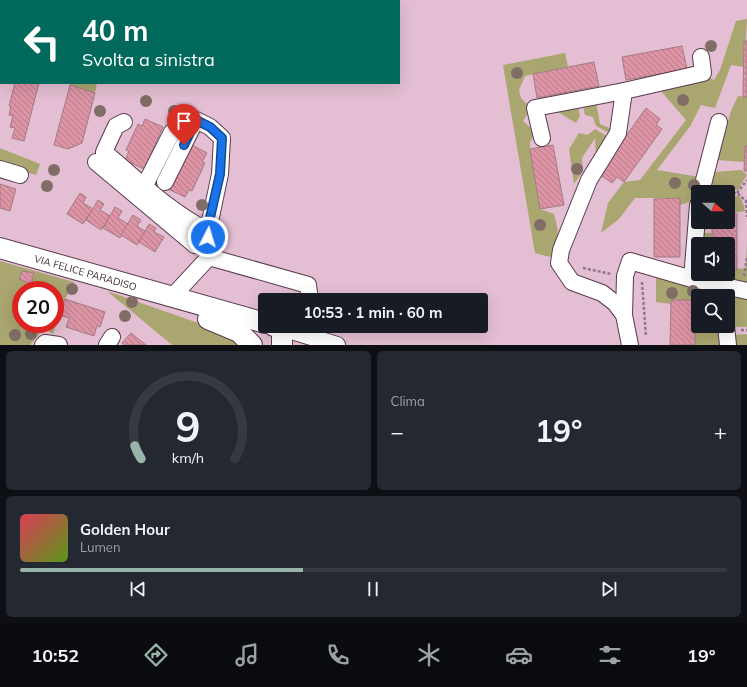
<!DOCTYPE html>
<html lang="it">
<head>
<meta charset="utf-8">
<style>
  :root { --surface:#171b24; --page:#242831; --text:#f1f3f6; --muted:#9ea1a6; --line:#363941; --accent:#98b3aa }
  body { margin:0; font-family:Mulish,sans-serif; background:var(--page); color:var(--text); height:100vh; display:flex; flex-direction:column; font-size:15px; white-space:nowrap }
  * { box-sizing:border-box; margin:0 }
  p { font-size:13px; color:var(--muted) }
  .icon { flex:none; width:22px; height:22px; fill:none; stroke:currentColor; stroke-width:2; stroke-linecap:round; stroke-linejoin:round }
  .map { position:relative; height:345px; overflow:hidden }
  .panel { display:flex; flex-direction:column; gap:6px; padding:6px; background:#0d0f14; flex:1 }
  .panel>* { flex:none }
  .top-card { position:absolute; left:0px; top:0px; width:400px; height:84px; box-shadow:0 4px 16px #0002; background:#00695c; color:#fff; overflow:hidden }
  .needle { width:26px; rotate:111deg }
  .controls { position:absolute; left:691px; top:185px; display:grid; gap:8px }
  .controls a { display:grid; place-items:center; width:44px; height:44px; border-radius:4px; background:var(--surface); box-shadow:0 4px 16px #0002; font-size:20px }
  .speed { position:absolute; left:12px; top:281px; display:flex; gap:8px; font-size:20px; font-weight:700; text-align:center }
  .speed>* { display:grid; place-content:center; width:52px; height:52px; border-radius:50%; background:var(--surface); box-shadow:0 4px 16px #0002; line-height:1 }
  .speed .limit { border:6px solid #d22; background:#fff; color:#111 }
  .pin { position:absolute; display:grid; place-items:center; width:34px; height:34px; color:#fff; margin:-41px -17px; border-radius:50% 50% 50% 0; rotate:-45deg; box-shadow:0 0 4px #0007 }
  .pin .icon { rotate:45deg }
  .me { position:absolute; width:44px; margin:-22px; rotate:5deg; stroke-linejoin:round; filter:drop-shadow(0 0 3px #0008) }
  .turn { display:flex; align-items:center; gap:14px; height:84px; padding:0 16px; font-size:18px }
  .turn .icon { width:52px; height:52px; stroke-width:2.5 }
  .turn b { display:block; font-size:28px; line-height:34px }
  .big { font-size:30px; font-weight:700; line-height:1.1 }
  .panel .tile { flex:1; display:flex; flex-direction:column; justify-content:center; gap:6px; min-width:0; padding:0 14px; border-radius:6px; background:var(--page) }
  .panel .dial { align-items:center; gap:0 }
  .dial svg { height:104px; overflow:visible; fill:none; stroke:var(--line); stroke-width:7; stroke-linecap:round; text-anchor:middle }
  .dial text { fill:var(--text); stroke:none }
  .song { display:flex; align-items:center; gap:12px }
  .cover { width:48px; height:48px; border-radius:6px; background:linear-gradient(135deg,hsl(350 70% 55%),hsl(90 70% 35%)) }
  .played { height:4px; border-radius:2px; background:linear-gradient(90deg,var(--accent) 40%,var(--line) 40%) }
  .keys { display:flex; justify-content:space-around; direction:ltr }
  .heat { display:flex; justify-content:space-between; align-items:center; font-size:22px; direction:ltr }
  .panel .tiles { flex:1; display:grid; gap:6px; grid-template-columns:1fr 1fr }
  .tile:last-child { grid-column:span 2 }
  .trip { position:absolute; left:258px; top:293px; width:230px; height:40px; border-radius:4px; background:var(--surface); box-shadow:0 4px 16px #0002; font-weight:700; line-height:40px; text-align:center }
  .menu { display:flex; height:64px; justify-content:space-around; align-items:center; background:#090b0e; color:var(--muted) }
  .menu .icon { width:28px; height:28px }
  .menu .current { color:var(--accent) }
  .menu b { font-size:18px; color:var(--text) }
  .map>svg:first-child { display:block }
  .green { fill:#aaa670; fill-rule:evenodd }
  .building { fill:url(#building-back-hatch); stroke:#a37b83 }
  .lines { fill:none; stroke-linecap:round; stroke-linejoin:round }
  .minor-casing { stroke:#5a3b4d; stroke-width:18 }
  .major-casing { stroke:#5a3b4d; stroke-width:22 }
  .path { stroke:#927786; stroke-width:2.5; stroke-dasharray:3 2; stroke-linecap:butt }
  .minor { stroke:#fff; stroke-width:16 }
  .major { stroke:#fff; stroke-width:20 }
  .tree { fill:#806e66 }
  .route-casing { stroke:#114b97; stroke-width:10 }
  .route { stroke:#1a73e8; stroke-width:7 }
  .labels { text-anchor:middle; stroke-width:3; stroke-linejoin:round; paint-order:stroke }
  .street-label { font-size:10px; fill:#392b33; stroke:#e4bed2 }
</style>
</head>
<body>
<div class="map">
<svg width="747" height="345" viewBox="0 0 747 345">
  <defs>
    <pattern id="building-back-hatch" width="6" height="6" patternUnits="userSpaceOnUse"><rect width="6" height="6" fill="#dd95a6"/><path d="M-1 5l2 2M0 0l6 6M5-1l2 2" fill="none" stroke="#b47a88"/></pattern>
  </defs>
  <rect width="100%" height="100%" fill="#e4bed2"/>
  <g class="green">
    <path d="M0,0h64l-63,1v6z"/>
    <path d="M747,19l-3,48 -13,-2 -16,43 -14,-3 -10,20 -34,45 43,7 -8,24 -12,4v-7h-45l-16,21 -18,14 7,-30 16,-21 16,-2 46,-60 -26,-30 50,-12 4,2 6,-10 16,-49z"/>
    <path d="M565,53l3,14 -43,9 -6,14 2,8 10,10 -8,13 12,11 -5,10v7l10,60 14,5c6,21 5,23 -4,43l-15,-4 -32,-188z"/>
    <path d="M71,83h26l-2,10 -25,-8z"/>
    <path d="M738,96l9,1v49h-2l-1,16 -27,-2 14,-49z"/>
    <path d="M596,102l4,22 12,5 1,6 -17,-9 -3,-9 -8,-2 -2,-10z"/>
    <path d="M578,106l2,10 -4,7 -20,-12z"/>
    <path d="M595,129l15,9 -14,19 -1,-19 -13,20 1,13 -9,13 -5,-35 10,-16 9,2z"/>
    <path d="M0,148l40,16 -4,11 -36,-10z"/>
    <path d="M741,170l6,5 -9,15 -29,-1 5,-17z"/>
    <path d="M728,196h11l4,7 2,8 -17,3z"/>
    <path d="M702,233h9l1,11h-11z"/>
    <path d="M747,239v47l-45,-12h26v-4l18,-2z"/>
    <path d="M0,261l74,21 -9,17 -12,35 -9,-6 -14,17h-30zM22,271l12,2 -3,11 -12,-5zM21,290h34v34h-34z"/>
    <path d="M656,278l55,12 4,6h-17v30h19l-22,2v-27l-24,-1v4l-15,-2z"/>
    <path d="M107,291l128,45 9,9h-72z"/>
    <path d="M734,295l13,3v29h-14l-5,-31z"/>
    <path d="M718,332l2,13h-25v-12z"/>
    <path d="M747,334v11h-13l-1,-10z"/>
  </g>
  <g class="building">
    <path d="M744,41h3v56h-4z"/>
    <path d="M682,46l5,23 -61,11 -4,-23z"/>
    <path d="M594,62l5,24 -62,12 -4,-24z"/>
    <path d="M15,83h24l-15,58 -12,-3 3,-10 -5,-1 3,-11 -4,-1 2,-9h-2z"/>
    <path d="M70,85l25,8 -13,50 -14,6 -14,-4z"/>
    <path d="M646,108l14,11 -4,6 6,4 -38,53 -7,-5 -5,6 -13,-9z"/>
    <path d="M145,119l18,8 -19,42 -19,-9 4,-9 -3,-1 12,-26 4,2z"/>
    <path d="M190,144l17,9 -5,9 3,1 -13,28 -3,-1 -4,7 -17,-8z"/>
    <path d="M553,145l11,60 -24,4 -10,-60z"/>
    <path d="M745,146h2v25h-3z"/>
    <path d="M0,184l16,5 -6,22 -10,-3z"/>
    <path d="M80,193l6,4 -3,6 10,6 -10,15 -16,-10z"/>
    <path d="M680,198v59h-26v-58z"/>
    <path d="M98,200l6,4 -4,6 10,6 -9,14 -15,-10z"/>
    <path d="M115,207l7,4 -4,7 10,6 -8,14 -17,-10z"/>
    <path d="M728,214h9v56h-9v-26h-16v-22h16z"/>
    <path d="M133,215l8,5 -4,6 8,5 -8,14 -16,-10z"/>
    <path d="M149,224l7,4 -2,4 10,5 -9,15 -16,-10z"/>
    <path d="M22,271l12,2 -3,11 -12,-5z"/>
    <path d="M65,299l40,13 -5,15 -3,-1 -3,10 -28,-9 3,-9 -9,-3z"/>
    <path d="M671,300h25l-1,45h-25z"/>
    <path d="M131,333l15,12h-21l-3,-2z"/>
  </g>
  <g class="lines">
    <g class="minor-casing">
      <g id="minor">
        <path d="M624,91l-6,42 -29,47 -28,70 -2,13 13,19 30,11 13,10 9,12 6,30"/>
        <path d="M124,122l-8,4 -12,26c33,27 65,60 104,79"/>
        <path d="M542,138l-7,-30 89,-17 79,-18 -2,-16"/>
        <path d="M96,162l99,83 13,2"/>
        <path d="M0,169l20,6"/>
        <path d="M165,182l31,-62 14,7 12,11 -2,36 -12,57 1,26"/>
        <path d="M145,185l27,-53"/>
        <path d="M701,192l18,-70"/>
        <path d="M692,279l55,12"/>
        <path d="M172,297l37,-40 99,28 2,15"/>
        <path d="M624,315l1,-39 5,-15 62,18 6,-74"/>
        <path d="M726,326l2,19"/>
        <path d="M282,328l55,17"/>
        <path d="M43,345l2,-2 14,2"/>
        <path d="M107,345l5,-8"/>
      </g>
    </g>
    <g class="major-casing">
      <g id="major">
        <path id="s1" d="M0,248l265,75"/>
        <path d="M208,319l31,13 13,13"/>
        <path d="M274,326l8,2v17"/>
      </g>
    </g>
    <g class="path">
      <path d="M728,193h9l9,8 1,16"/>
      <path d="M737,193l10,-13"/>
      <path d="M583,268l28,6"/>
      <path d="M744,276l3,-19"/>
      <path d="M642,282l4,55"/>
      <path d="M741,330h6"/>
    </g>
    <use href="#minor" class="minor"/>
    <use href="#major" class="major"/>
  </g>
  <g class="tree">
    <circle cx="711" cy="46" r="6"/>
    <circle cx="517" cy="73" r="6"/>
    <circle cx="683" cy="100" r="6"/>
    <circle cx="146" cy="101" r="6"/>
    <circle cx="100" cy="111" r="6"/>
    <circle cx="174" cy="111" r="6"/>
    <circle cx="577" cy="169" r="6"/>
    <circle cx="54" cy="170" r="6"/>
    <circle cx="675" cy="183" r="6"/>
    <circle cx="694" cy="185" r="6"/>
    <circle cx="47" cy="186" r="6"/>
    <circle cx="202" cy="205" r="6"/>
    <circle cx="540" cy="225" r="6"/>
    <circle cx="72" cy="289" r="6"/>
    <circle cx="693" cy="291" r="6"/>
    <circle cx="672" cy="293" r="6"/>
    <circle cx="132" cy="302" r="6"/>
    <circle cx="125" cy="316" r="6"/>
    <circle cx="31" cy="334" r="6"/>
    <circle cx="15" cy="335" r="6"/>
  </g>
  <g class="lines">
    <g class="route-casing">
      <path id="route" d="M184,145l12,-25 14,7 12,11 -2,36 -11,48 -1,15"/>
    </g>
    <use href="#route" class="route"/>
  </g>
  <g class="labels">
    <g class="street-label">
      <text dy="4" stroke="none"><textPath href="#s1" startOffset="89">VIA FELICE PARADISO</textPath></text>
    </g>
  </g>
</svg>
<div class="controls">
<a><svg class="needle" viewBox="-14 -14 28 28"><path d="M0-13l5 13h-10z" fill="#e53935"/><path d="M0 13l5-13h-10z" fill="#9ea1a6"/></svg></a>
<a><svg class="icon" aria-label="sound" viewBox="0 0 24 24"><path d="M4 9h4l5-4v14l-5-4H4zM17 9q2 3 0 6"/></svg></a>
<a><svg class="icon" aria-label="search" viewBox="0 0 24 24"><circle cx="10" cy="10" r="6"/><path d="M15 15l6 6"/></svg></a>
</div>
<div class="speed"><div class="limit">20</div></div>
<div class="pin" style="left:184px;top:145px;background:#d93025"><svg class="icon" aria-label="arrive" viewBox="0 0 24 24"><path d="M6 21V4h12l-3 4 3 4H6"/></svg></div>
<svg class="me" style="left:208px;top:237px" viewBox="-20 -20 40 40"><circle r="17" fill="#1a73e8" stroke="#fff" stroke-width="3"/><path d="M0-11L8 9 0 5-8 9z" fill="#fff"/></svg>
<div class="trip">10:53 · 1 min · 60 m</div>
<div class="top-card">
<div class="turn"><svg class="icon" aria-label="left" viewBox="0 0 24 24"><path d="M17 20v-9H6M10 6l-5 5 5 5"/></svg><div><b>40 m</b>Svolta a sinistra</div></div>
</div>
</div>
<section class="panel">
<div class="tiles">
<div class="tile dial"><svg viewBox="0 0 100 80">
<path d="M14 69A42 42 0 1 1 86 69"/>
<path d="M14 69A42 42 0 0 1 9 59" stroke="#98b3aa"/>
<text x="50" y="56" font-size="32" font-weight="700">9</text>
<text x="50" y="72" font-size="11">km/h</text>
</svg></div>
<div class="tile"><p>Clima</p>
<div class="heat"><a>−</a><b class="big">19°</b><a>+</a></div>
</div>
<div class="tile">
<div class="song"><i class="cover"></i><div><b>Golden Hour</b><p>Lumen</p></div></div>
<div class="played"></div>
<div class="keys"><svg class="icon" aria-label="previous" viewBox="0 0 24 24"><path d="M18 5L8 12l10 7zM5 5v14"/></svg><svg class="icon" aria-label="pause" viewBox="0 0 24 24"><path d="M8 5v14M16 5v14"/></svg><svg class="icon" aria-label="next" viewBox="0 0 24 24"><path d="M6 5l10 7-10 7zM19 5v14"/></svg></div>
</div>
</div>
</section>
<nav class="menu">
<b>10:52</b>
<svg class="icon current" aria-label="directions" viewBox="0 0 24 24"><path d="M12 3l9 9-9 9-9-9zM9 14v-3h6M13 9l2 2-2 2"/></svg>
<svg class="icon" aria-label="music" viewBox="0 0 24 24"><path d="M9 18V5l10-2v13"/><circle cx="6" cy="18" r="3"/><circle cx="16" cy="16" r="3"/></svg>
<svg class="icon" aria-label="phone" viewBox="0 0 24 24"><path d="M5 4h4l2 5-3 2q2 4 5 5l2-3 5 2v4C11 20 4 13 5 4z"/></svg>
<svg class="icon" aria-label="climate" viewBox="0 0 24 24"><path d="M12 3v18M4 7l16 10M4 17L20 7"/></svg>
<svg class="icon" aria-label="car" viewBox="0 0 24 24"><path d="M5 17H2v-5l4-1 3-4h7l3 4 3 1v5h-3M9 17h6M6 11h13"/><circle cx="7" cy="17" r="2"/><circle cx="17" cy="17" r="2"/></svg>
<svg class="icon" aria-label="filters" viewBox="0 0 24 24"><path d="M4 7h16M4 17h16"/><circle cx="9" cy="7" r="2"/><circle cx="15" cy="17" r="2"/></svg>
<b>19°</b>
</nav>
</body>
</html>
